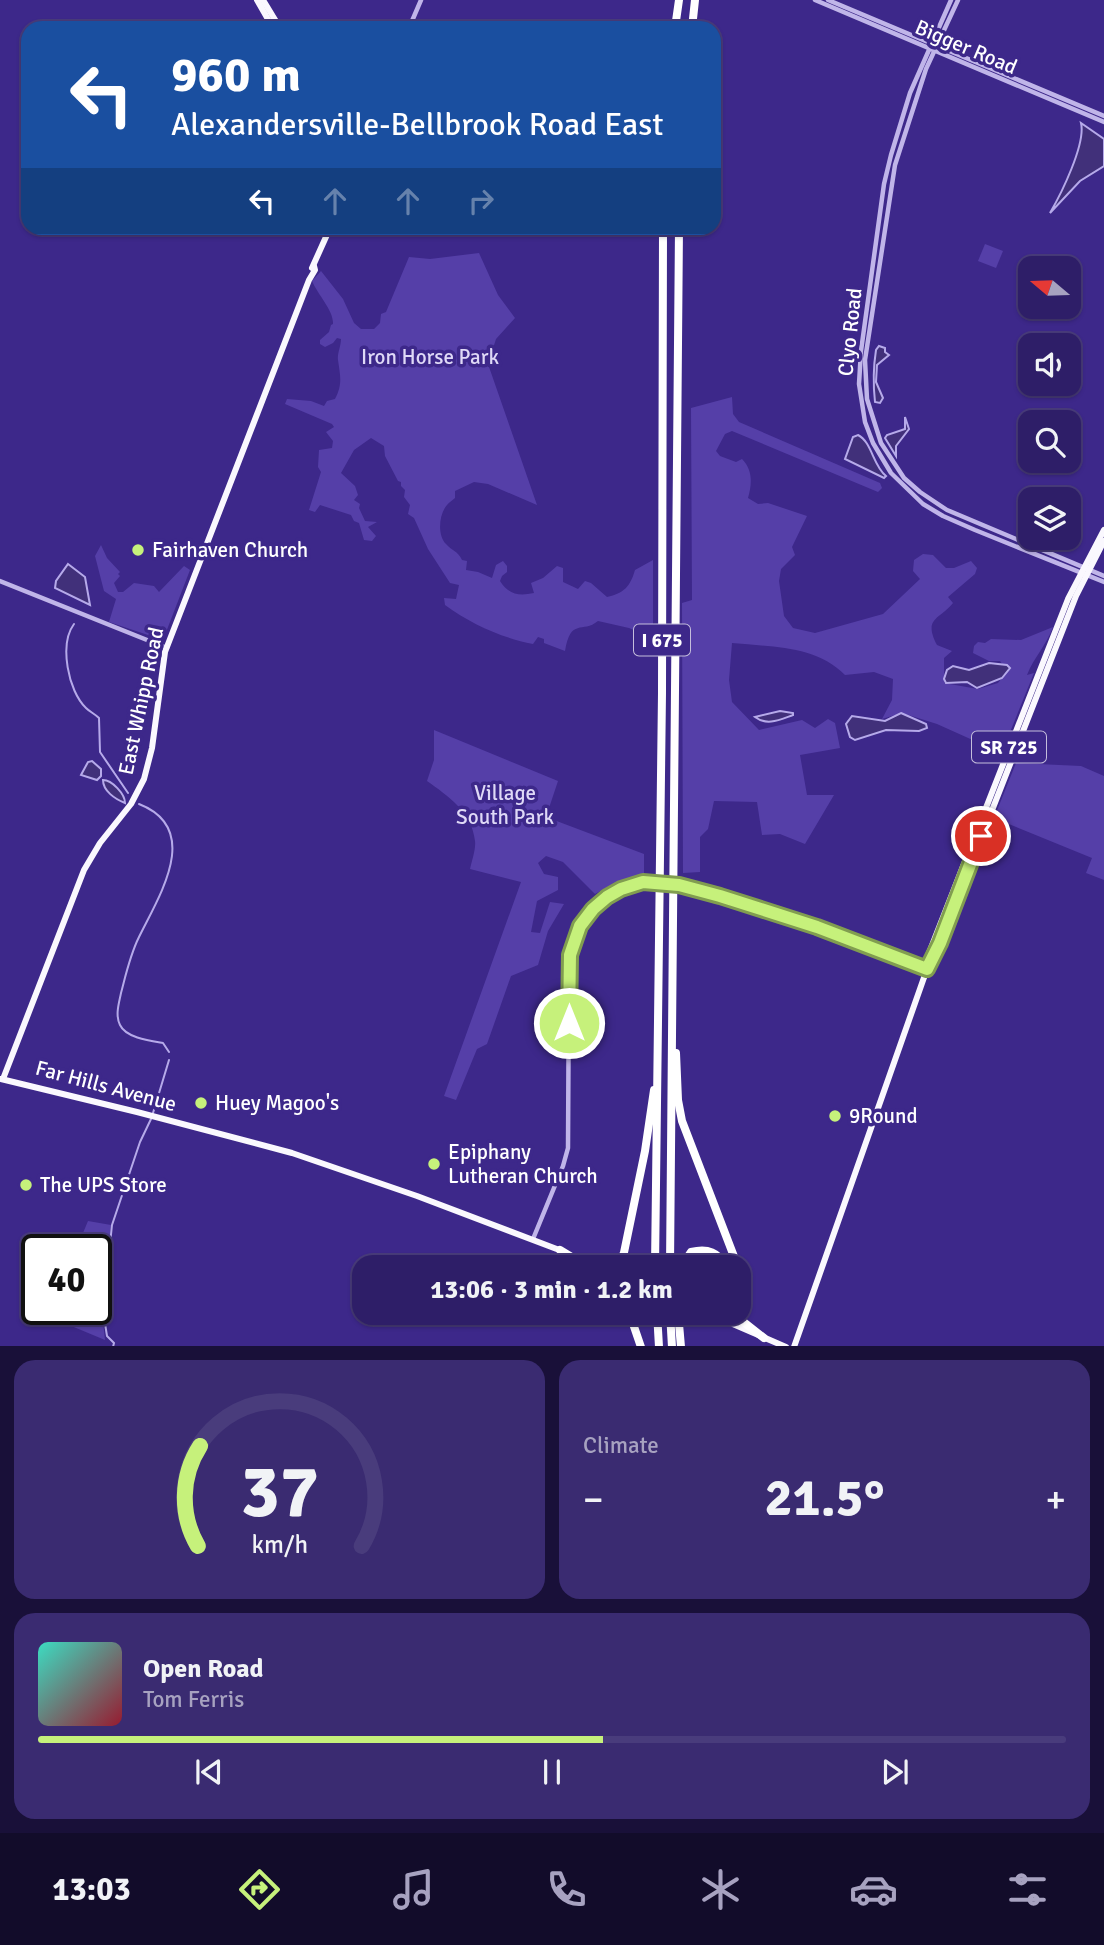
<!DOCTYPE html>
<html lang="en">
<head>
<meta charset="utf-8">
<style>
  :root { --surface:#2e1e68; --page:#3a2b71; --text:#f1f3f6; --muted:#a7a2c0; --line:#493c7c; --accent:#c6f17b }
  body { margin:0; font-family:Signika,sans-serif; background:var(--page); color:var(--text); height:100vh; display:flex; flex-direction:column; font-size:26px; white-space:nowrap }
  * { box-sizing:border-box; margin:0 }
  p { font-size:23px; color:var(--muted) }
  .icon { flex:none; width:38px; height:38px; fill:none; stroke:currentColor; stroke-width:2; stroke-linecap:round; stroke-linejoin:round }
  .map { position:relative; height:1346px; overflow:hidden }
  .drawer { display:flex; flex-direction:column; gap:14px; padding:14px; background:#191039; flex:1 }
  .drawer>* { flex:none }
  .top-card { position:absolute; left:21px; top:21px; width:700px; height:214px; border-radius:21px; box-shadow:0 2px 5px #0004,0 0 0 2px var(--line); background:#1a4fa0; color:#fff; overflow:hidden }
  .needle { width:46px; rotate:289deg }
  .buttons { position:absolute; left:1018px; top:256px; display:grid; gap:14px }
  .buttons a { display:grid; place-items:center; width:63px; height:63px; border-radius:14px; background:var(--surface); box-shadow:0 2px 5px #0004,0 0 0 2px var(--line); font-size:35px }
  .speed { position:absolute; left:21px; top:1234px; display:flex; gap:14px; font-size:35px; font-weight:700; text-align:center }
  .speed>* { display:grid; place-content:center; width:91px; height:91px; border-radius:50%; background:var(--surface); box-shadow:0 2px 5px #0004,0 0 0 2px var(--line); line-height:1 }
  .speed .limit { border:4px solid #111; border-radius:10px; background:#fff; color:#111 }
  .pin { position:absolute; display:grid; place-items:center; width:60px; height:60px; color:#fff; margin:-30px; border:4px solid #fff; border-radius:50%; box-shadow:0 2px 7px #0007 }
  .me { position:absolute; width:77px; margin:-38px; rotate:0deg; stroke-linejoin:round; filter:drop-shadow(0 0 5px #0008) }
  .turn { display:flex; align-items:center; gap:24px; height:147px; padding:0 35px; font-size:32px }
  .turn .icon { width:91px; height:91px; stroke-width:2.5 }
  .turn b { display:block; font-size:49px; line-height:60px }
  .lanes { display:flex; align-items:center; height:66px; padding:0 35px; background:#0003; justify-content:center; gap:35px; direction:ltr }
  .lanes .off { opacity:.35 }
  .big { font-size:52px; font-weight:700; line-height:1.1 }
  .drawer .card { flex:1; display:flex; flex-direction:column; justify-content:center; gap:10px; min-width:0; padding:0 24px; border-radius:21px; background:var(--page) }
  .drawer .dial { align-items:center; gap:0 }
  .dial svg { height:182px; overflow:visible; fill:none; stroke:var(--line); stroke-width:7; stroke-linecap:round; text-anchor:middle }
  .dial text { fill:var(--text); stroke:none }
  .song { display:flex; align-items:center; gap:21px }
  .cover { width:84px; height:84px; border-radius:10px; background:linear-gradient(135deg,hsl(170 70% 55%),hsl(350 70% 35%)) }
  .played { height:7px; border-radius:4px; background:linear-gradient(90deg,var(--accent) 55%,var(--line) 55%) }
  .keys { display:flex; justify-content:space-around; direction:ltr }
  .heat { display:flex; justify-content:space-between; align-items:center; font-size:38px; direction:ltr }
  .drawer .tiles { flex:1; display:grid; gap:14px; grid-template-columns:1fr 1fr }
  .card:last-child { grid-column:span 2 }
  .trip { position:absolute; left:352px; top:1255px; width:399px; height:70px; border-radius:21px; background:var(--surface); box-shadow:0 2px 5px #0004,0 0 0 2px var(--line); font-weight:700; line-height:70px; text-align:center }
  .dock { display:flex; height:112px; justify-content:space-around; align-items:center; background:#120c2a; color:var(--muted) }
  .dock .icon { width:49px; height:49px }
  .dock .selected { color:var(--accent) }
  .dock b { font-size:32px; color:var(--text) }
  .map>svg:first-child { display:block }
  .green { fill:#553fa8 }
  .water { fill:#41307a; stroke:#b6aaea; stroke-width:2 }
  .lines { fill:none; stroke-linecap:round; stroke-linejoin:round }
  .stream { stroke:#b6aaea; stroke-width:2 }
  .minor { stroke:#c0b5e9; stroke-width:4.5 }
  .major { stroke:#faf8fe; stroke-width:6 }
  .highway { stroke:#fff; stroke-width:8 }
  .minor-bridge { stroke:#c0b5e9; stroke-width:4.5 }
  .route-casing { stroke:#819d50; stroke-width:18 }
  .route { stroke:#c6f17b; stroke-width:12 }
  .poi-dot { fill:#c6f17b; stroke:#3d288a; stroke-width:2.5 }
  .labels { text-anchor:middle; stroke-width:7; stroke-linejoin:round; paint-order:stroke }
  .shield { fill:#3d288a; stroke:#c5bedc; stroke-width:2 }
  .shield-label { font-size:19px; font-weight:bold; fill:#fff }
  .street-label { font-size:21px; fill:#fff; stroke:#3d288a }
  .park-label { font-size:21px; fill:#dfd9f7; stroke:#3d288a }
  .poi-label { font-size:21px; fill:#fff; stroke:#3d288a; text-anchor:start }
</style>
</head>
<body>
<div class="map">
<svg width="1104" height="1347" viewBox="0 0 1104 1347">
  <rect width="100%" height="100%" fill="#3d288a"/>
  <g class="green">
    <path d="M985,244l18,7 -7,17 -18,-7z"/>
    <path d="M479,253l19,42 17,23 -19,21 -8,25 49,141 -49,-21 -14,-2 -19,9v7c-2,2 -6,4 -8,7 -8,9 -10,30 -1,39 6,7 12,7 16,16l5,1 -1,9 12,2 14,6 4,-13 7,-4 4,5v6l-5,4 -2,5c9,14 19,15 34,12l-3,-10 12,-5 14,-12 6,2v14l15,7 7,-8 6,2 16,14c17,-4 23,-10 28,-27l18,-10v78l-24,-10 -31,-7c-16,13 -27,-4 -33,30l-21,-8v-4l-6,-2 -5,7c-31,-6 -62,-20 -88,-39l-1,-7 12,1 3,-14 -9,-2 -22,-34 -14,-31 -6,-4 2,-9 -6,-8 1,-7 -4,-4v-4l-3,-1 -13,-25 -1,-10 -13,-8 -17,12 -13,23 14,13 3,9 -4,5 6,4 -1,4 6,13 12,1 -9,5 8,9 -4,5 -8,-1 -5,-17 -5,-2 -3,-6 -31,-10 -5,7 -6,-2 12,-38 -3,-5 1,-17 13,-2 1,-7 -7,-9 8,-5 -2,-3 -47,-20 2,-5 24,2 13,5 3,-5 8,-2c8,-15 5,-24 3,-39 -1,-6 3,-14 3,-21l-4,-1 -4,5 -8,4 -5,-3v-4l9,-8 2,-7 2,-1c1,-13 -15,-29 -21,-43l9,-10 22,28 11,24 7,6h13l6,-6 1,-9 5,-2 23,-55 21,2z"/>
    <path d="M732,397l1,17 6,8 141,61 2,5 -4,4 -146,-61 -7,3 -9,17 4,5 16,6 6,-3c11,11 10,25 6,39l10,6 10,-1 39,13 -15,31 3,8 -14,14 -2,12 5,35 9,12 22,5 68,-19 37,-35 -7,-8 1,-11 9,-6 10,1 13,13h8l17,-7 6,7 -2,6 -27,23 5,6c-14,17 -30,15 -16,42l15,6 -8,7v25l34,6 20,-6 9,-12 -7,-10h-11l-16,-8 1,-7 4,-4 7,1 6,-4 30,1 32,-13c-7,19 -19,30 -26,48l7,-2 -26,64 -22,9 -49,-22 -35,-11 -20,6 10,-19 1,-21 -19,-7 -29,3c-29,-30 -74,-28 -113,-32l-3,37 3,22 27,28 43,-10 13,8 13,-9 7,4 5,25 -40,7 7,40h27l-29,49 -25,-10 -18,1 -5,-33 -43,-1 -6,28 -8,8v35l-17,1 -1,-270 10,-3 -1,-192z"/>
    <path d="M101,545l6,13 13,14 -2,2 2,2 -6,7 4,9h5l11,-9 20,3 5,6 25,-26 6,4 -27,70 -54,-18 7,-23 -12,-8 -9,-35z"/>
    <path d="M434,730l124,51 -12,36 98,37v24l-33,7 -16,9 -32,-32 -17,-6 -8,7 6,11 14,3v13l-21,11 -6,31 9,1 10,-31 14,2 -16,27 -10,34 -27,11 -24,68 -10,5 -21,51 -12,-4 77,-214 -51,-13c2,-9 6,-20 5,-28 -3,-29 -27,-45 -48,-60l7,-21z"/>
    <path d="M1016,763l65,3 23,10v104l-18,-7 6,-15 -98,-40z"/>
    <path d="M88,1221l23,4 -9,87 3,28 -48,-20 4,-11h35v-59l-28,-1 1,-2 9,-2z"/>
  </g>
  <g class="water">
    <path d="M1081,123l23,16v27l-24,15 -30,32c11,-19 36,-69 31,-90z"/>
    <path d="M879,346l6,2v4l4,3 -12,10 -1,17 7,16 -3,5 -5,-1c-2,-18 -2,-33 1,-52z"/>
    <path d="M905,417l4,12 -13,17v10l-11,-18 2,-3 18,-6z"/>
    <path d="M858,435c14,7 15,31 28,41l-2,2 -39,-19 8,-22z"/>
    <path d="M68,564l17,13 5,28 -35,-17 1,-7z"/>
    <path d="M989,663l18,2 3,3 -8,10 -25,10 -10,-6 -21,1 -2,-4 3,-9 6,-4 16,4z"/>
    <path d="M780,711l13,2v2c-14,5 -26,11 -38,2z"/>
    <path d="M901,713l25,11 1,4 -8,3 -33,-1 -31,10 -5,-3 -4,-13 6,-8 33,5z"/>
    <path d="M92,761l9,8v7l-4,4 -16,-5 7,-13z"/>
    <path d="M103,780c9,0 22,14 22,23 -10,-4 -22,-12 -22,-23z"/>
  </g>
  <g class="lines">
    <g class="stream">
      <path d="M74,624c-15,20 -6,67 12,84 4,4 9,6 13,10l1,34 28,41"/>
      <path d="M139,804c64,25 20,92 0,133 -9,18 -13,37 -18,56 -2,10 -6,22 -1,32 6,13 31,16 43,18l6,9"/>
      <path d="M153,1113l16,-53"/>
      <path d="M113,1347l1,-4 -7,-7 -4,-25 9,-86 28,-83 11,-23"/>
    </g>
    <g class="minor">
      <path d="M815,0l289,122"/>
      <path d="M828,0l276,116"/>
      <path d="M951,0l-41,93 -19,62 -7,29 -23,167 -2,33 6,38 8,21 18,30 32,31 20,12 32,14 129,52"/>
      <path d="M958,0l-32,69 -31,96 -30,195 2,39 14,44 23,35 16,14 27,18 157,66"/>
      <path d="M409,28l12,-28"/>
      <path d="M0,581l167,67"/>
      <path d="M689,887l128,40 110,42"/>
      <path d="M533,1239l30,-73 5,-18 1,-183c5,-42 32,-74 74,-83"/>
    </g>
    <g class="major">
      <path d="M257,0l16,28"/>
      <path d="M263,0l17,28"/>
      <path d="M312,268l18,-40"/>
      <path d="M927,967v-9l141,-359 36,-69"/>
      <path d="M1,1079l136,33 155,41 125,43 145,55"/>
      <path d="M3,1079l81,-209 16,-27 31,-39 13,-25 8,-31 13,-96 144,-372 6,-10 -1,-4"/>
      <path d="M705,1312l81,35"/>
      <path d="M794,1347l133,-378 13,-26 136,-347 28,-55"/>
    </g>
    <g class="highway">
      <path d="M675,28l4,-28"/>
      <path d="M692,28l3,-28"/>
      <path d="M676,1053l2,47 4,21 56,146"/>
      <path d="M560,1250l28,17"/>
      <path d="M582,1260l30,4 11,-9"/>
      <path d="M621,1267l24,-116 9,-61"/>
      <path d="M655,1267l7,-574 1,-465"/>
      <path d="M670,1267l9,-1039"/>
      <path d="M681,1267l10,-15c17,-4 27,0 36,15"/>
      <path d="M738,1268l2,5 -2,20"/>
      <path d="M629,1312l12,35"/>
      <path d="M657,1312l2,35"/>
      <path d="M670,1312l2,35"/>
      <path d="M678,1312l3,35"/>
      <path d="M737,1312l4,8 23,18"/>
      <path d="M714,1316l3,-4"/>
    </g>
    <path class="minor-bridge" d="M643,882h17l29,5"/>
  </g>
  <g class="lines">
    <g class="route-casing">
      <path id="route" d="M569,1023l1,-68 10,-29 13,-17 14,-12 14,-8 22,-7 36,3 41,11 97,31 110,42 13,-26 41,-107"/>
    </g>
    <use href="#route" class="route"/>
  </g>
  <g class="poi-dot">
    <circle cx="138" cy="550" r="7"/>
    <circle cx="201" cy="1103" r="7"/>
    <circle cx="835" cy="1116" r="7"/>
    <circle cx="434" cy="1164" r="7"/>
    <circle cx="26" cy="1185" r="7"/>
  </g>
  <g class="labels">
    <g class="shield">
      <rect x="634" y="624.5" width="56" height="31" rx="5"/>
      <rect x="972" y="731.5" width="74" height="31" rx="5"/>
    </g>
    <g class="shield-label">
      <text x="662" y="647">I 675</text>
      <text x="1009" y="754">SR 725</text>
    </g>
    <g class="street-label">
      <text transform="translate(966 47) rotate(23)" y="7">Bigger Road</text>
      <text transform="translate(850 332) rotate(-84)" y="7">Clyo Road</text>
      <text transform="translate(141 701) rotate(-78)" y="7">East Whipp Road</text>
      <text transform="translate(106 1086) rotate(15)" y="7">Far Hills Avenue</text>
    </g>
    <g class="park-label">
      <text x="430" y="364">Iron Horse Park</text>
      <text x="505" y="800">Village<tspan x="505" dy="24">South Park</tspan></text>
    </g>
    <g class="poi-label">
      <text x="152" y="557">Fairhaven Church</text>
      <text x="215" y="1110">Huey Magoo's</text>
      <text x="849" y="1123">9Round</text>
      <text x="448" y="1159">Epiphany<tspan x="448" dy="24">Lutheran Church</tspan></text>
      <text x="40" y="1192">The UPS Store</text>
    </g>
  </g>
</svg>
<div class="buttons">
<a><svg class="needle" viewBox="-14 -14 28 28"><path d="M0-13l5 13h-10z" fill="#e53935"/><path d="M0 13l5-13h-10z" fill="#a7a2c0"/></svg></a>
<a><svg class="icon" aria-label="sound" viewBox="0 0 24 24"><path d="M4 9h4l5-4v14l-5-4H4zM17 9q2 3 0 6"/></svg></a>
<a><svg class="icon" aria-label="search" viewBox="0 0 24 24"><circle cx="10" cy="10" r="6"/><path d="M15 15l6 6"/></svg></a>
<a><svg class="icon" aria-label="layers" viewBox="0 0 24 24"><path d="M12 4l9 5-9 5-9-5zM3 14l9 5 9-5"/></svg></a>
</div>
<div class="speed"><div class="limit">40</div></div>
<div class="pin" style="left:981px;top:836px;background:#d93025"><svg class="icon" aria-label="arrive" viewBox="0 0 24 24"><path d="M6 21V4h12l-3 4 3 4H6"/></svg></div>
<svg class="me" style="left:569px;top:1023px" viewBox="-20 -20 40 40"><circle r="17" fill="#c6f17b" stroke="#fff" stroke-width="3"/><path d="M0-11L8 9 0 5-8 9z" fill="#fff"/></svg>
<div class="trip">13:06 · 3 min · 1.2 km</div>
<div class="top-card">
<div class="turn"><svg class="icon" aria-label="left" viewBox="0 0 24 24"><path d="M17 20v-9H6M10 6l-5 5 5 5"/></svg><div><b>960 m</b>Alexandersville-Bellbrook Road East</div></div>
<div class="lanes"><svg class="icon" aria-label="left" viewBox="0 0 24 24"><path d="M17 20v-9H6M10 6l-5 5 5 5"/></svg><svg class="icon off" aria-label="ahead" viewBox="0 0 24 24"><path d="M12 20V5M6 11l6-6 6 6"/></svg><svg class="icon off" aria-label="ahead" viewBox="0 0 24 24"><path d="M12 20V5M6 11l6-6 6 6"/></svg><svg class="icon off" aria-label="right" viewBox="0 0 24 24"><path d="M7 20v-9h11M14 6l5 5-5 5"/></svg></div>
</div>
</div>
<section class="drawer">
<div class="tiles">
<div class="card dial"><svg viewBox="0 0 100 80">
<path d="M14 69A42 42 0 1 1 86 69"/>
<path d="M14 69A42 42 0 0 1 15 25" stroke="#c6f17b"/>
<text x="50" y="56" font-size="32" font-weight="700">37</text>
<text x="50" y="72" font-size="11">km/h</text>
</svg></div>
<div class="card"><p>Climate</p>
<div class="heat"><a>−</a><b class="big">21.5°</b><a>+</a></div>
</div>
<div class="card">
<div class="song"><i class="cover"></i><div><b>Open Road</b><p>Tom Ferris</p></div></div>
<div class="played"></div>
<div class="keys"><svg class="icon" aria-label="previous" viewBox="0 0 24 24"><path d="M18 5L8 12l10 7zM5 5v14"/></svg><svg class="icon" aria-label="pause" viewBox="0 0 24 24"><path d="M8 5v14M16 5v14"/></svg><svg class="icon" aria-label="next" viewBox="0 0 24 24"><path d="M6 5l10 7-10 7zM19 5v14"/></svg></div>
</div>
</div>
</section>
<nav class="dock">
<b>13:03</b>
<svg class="icon selected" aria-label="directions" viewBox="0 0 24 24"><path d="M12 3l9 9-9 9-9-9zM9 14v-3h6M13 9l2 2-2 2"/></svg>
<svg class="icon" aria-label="music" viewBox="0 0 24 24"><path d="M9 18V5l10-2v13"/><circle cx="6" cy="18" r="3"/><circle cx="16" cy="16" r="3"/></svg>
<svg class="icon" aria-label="phone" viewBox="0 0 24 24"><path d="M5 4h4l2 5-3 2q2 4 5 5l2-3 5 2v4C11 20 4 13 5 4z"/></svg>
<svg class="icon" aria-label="climate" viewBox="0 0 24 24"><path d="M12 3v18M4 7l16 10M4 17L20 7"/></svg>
<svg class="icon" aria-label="car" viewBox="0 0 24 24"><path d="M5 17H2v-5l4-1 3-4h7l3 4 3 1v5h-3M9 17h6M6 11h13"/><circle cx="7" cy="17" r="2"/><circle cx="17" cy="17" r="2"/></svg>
<svg class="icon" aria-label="filters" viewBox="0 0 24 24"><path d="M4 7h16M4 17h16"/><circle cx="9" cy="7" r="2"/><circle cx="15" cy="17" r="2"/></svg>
</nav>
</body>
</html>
